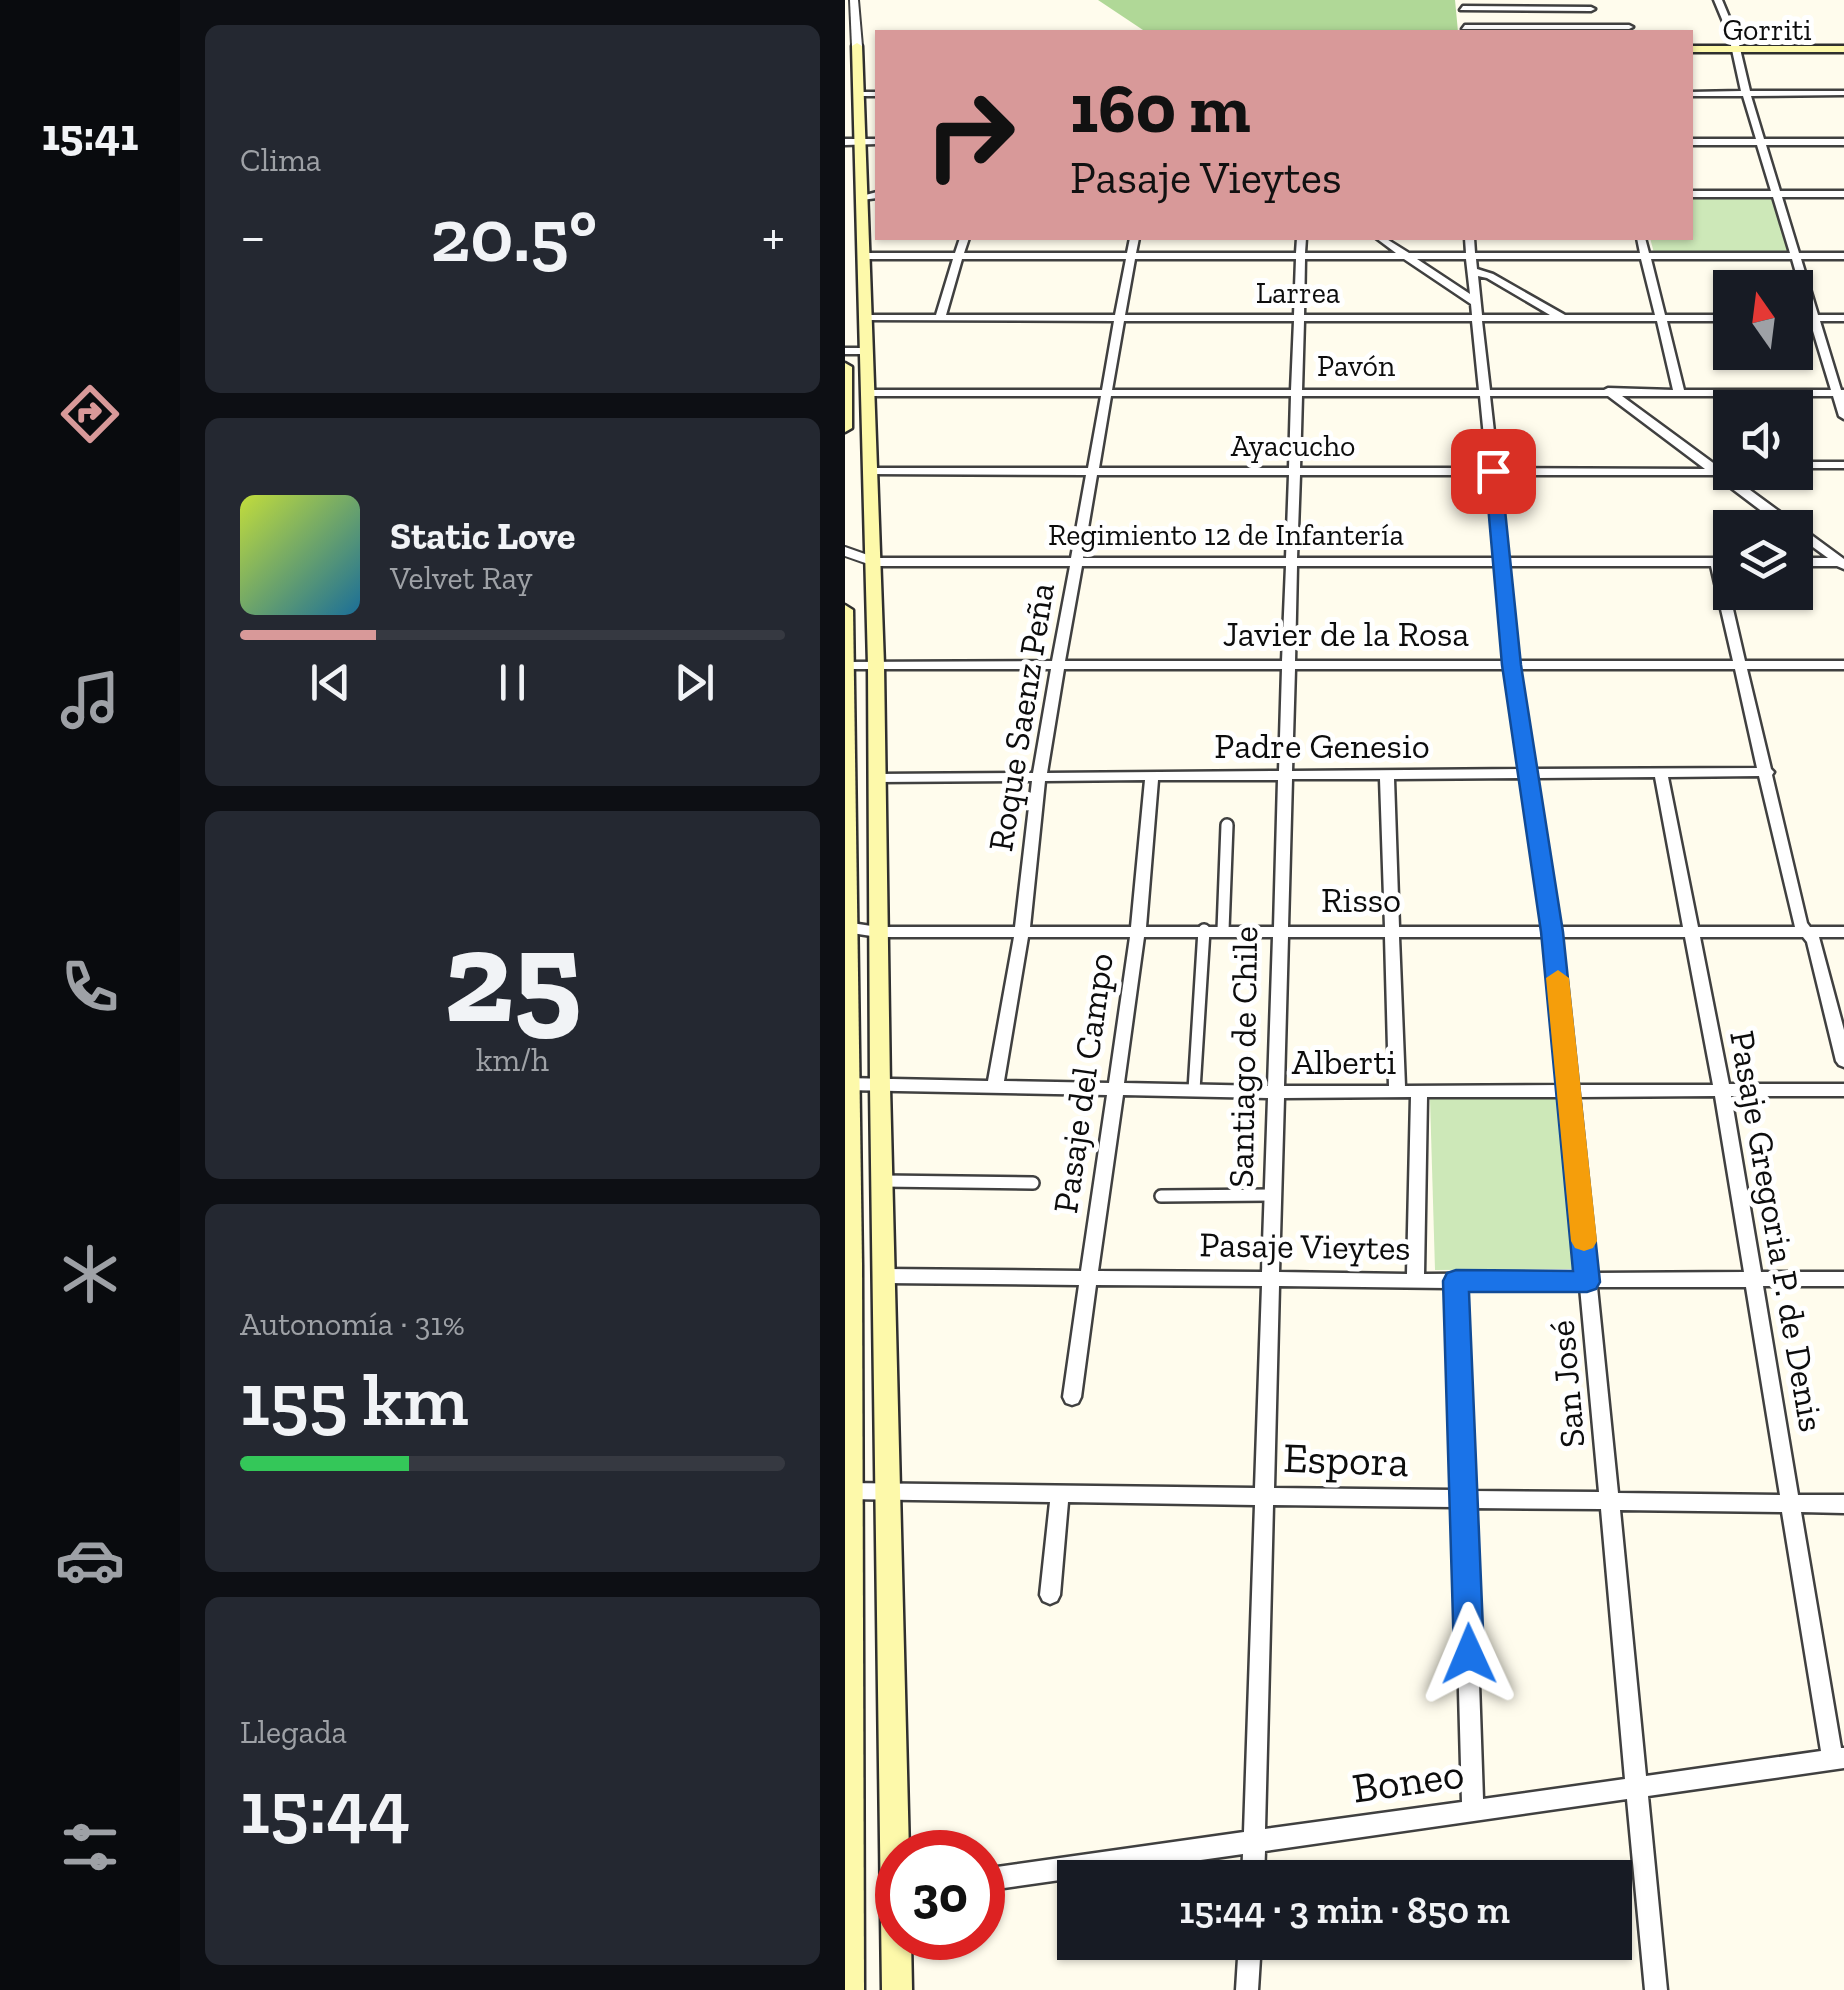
<!DOCTYPE html>
<html lang="es">
<head>
<meta charset="utf-8">
<style>
  :root { --surface:#171b24; --page:#242831; --text:#f1f3f6; --muted:#9ea1a6; --line:#363941; --accent:#d89999 }
  body { margin:0; font-family:"Zilla Slab",serif; background:var(--page); color:var(--text); height:100vh; display:flex; flex-direction:column; font-size:38px; white-space:nowrap }
  * { box-sizing:border-box; margin:0 }
  p { font-size:32px; color:var(--muted) }
  .icon { flex:none; width:55px; height:55px; fill:none; stroke:currentColor; stroke-width:2; stroke-linecap:round; stroke-linejoin:round }
  .map { position:relative; flex:1; overflow:hidden }
  .drawer { display:flex; flex-direction:column; gap:25px; padding:25px; background:#0d0f14; width:665px }
  .drawer>* { flex:none }
  .top-card { position:absolute; left:30px; top:30px; width:818px; height:210px; border-radius:0px; box-shadow:0 2px 8px #0004; background:#d89999; color:#111; overflow:hidden }
  .needle { width:65px; rotate:346deg }
  .tools { position:absolute; left:868px; top:270px; display:grid; gap:20px }
  .tools a { display:grid; place-items:center; width:100px; height:100px; border-radius:0px; background:var(--surface); box-shadow:0 2px 8px #0004; font-size:50px }
  .speed { position:absolute; left:30px; top:1830px; display:flex; gap:20px; font-size:50px; font-weight:700; text-align:center }
  .speed>* { display:grid; place-content:center; width:130px; height:130px; border-radius:50%; background:var(--surface); box-shadow:0 2px 8px #0004; line-height:1 }
  .speed .limit { border:15px solid #d22; background:#fff; color:#111 }
  .pin { position:absolute; display:grid; place-items:center; width:85px; height:85px; color:#fff; margin:-42px; border-radius:20px; box-shadow:0 5px 15px #0006 }
  .me { position:absolute; width:110px; margin:-55px; rotate:359deg; stroke-linejoin:round; filter:drop-shadow(0 0 8px #0008) }
  .turn { display:flex; align-items:center; gap:35px; height:210px; padding:0 30px; font-size:45px }
  .turn .icon { width:130px; height:130px; stroke-width:2.5 }
  .turn b { display:block; font-size:70px; line-height:85px }
  .big { font-size:75px; font-weight:600; line-height:1.1 }
  .drawer .card { flex:1; display:flex; flex-direction:column; justify-content:center; gap:15px; min-width:0; padding:0 35px; border-radius:15px; background:var(--page) }
  .drawer .dial { align-items:center; gap:0 }
  .dial b { font-size:130px; line-height:1 }
  .song { display:flex; align-items:center; gap:30px }
  .cover { width:120px; height:120px; border-radius:15px; background:linear-gradient(135deg,hsl(70 70% 55%),hsl(200 70% 35%)) }
  .played { height:10px; border-radius:5px; background:linear-gradient(90deg,var(--accent) 25%,var(--line) 25%) }
  .keys { display:flex; justify-content:space-around; direction:ltr }
  .heat { display:flex; justify-content:space-between; align-items:center; font-size:55px; direction:ltr }
  .charge { height:15px; border-radius:8px; background:linear-gradient(90deg,#34c759 31%,var(--line) 0) }
  .trip { position:absolute; left:212px; top:1860px; width:575px; height:100px; border-radius:0px; background:var(--surface); box-shadow:0 2px 8px #0004; font-weight:600; line-height:100px; text-align:center }
  main { display:flex; flex:1; min-height:0 }
  .tab-bar { display:flex; flex-direction:column; width:180px; justify-content:space-around; align-items:center; background:#090b0e; color:var(--muted) }
  .tab-bar .icon { width:70px; height:70px }
  .tab-bar .active { color:var(--accent) }
  .tab-bar b { font-size:45px; color:var(--text) }
  .map>svg:first-child { display:block }
  .green { fill:#cde8b8 }
  .forest { fill:#b0d897 }
  .lines { fill:none; stroke-linecap:round; stroke-linejoin:round }
  .pedestrian-casing { stroke:#404040; stroke-width:16 }
  .minor-casing { stroke:#404040; stroke-width:5 }
  .tertiary-casing { stroke:#404040; stroke-width:4 }
  .secondary-casing { stroke:#2f2f2f; stroke-width:5 }
  .pedestrian { stroke:#fff; stroke-width:11 }
  .minor { fill:#fff; fill-rule:evenodd }
  .tertiary { fill:#fff; fill-rule:evenodd }
  .secondary { fill:#fdf9aa; fill-rule:evenodd }
  .route { fill:#1a73e8; stroke:#114b97; stroke-width:2.5 }
  .slow { fill:#f59e0b }
  .labels { text-anchor:middle; stroke-width:10; stroke-linejoin:round; paint-order:stroke }
  .far-street-label { font-size:30px; fill:#0d0d0d; stroke:#fff }
  .street-label { font-size:35px; fill:#0d0d0d; stroke:#fff }
  .near-street-label { font-size:42px; fill:#0d0d0d; stroke:#fff }
</style>
</head>
<body>
<main>
<nav class="tab-bar">
<b>15:41</b>
<svg class="icon active" aria-label="directions" viewBox="0 0 24 24"><path d="M12 3l9 9-9 9-9-9zM9 14v-3h6M13 9l2 2-2 2"/></svg>
<svg class="icon" aria-label="music" viewBox="0 0 24 24"><path d="M9 18V5l10-2v13"/><circle cx="6" cy="18" r="3"/><circle cx="16" cy="16" r="3"/></svg>
<svg class="icon" aria-label="phone" viewBox="0 0 24 24"><path d="M5 4h4l2 5-3 2q2 4 5 5l2-3 5 2v4C11 20 4 13 5 4z"/></svg>
<svg class="icon" aria-label="climate" viewBox="0 0 24 24"><path d="M12 3v18M4 7l16 10M4 17L20 7"/></svg>
<svg class="icon" aria-label="car" viewBox="0 0 24 24"><path d="M5 17H2v-5l4-1 3-4h7l3 4 3 1v5h-3M9 17h6M6 11h13"/><circle cx="7" cy="17" r="2"/><circle cx="17" cy="17" r="2"/></svg>
<svg class="icon" aria-label="filters" viewBox="0 0 24 24"><path d="M4 7h16M4 17h16"/><circle cx="9" cy="7" r="2"/><circle cx="15" cy="17" r="2"/></svg>
</nav>
<section class="drawer">
<div class="card"><p>Clima</p>
<div class="heat"><a>−</a><b class="big">20.5°</b><a>+</a></div>
</div>
<div class="card">
<div class="song"><i class="cover"></i><div><b>Static Love</b><p>Velvet Ray</p></div></div>
<div class="played"></div>
<div class="keys"><svg class="icon" aria-label="previous" viewBox="0 0 24 24"><path d="M18 5L8 12l10 7zM5 5v14"/></svg><svg class="icon" aria-label="pause" viewBox="0 0 24 24"><path d="M8 5v14M16 5v14"/></svg><svg class="icon" aria-label="next" viewBox="0 0 24 24"><path d="M6 5l10 7-10 7zM19 5v14"/></svg></div>
</div>
<div class="card dial"><b>25</b><p>km/h</p></div>
<div class="card"><p>Autonomía · 31%</p><b class="big">155 km</b><div class="charge"></div></div>
<div class="card"><p>Llegada</p><b class="big">15:44</b></div>
</section>
<div class="map">
<svg width="999" height="1990" viewBox="0 0 999 1990">
  <rect width="100%" height="100%" fill="#fffced"/>
  <g class="green">
    <path d="M926,197l18,55 -135,1 -4,-15h40v-40z"/>
    <path d="M585,1099h132l12,170 -139,1z"/>
  </g>
  <path class="forest" d="M253,0h357l3,32h-312z"/>
  <g class="lines">
    <g class="pedestrian-casing">
      <g id="pedestrian">
        <path d="M378,930l4,-105"/>
        <path d="M349,1090l10,-160"/>
        <path d="M38,1181l150,2"/>
        <path d="M316,1196l113,-1"/>
      </g>
    </g>
    <g class="minor-casing">
      <g id="minor">
        <path d="M869,0h8l15,36 13,55h94v4l-93,1 13,43h80v6h-78l14,46h64v6h-62l17,56h45v6h-43l17,56h26v6h-24l21,69h3v29l-5,-3 -6,-20h-211l222,163v10l-7,-3h-42v-8h33l-33,-24v-6h-11l-70,-53h-216l9,83h223v8h-7l22,95h99v8h-97l24,100 3,3 -2,3 35,148 3,4h34v10h-25l25,93v37l-5,-2 -3,-4 -29,-119 -4,-5h-103l29,147h115v12h-113l30,176h83v14h-81l35,209h46v18l-43,-1 40,236h3v20l-196,28 19,194h-22l-18,-191 -362,52 -1,27h-22l1,-24 -260,37v-22l261,-37 11,-327 -187,-3 -8,93 -3,6 -7,3 -7,-3 -3,-6 10,-93 -205,-3v-16l410,5 7,-202 -166,-1 -15,112 -3,6 -6,2 -6,-2 -3,-6 16,-112 -194,-2 -6,-2 -3,-5 3,-5 6,-2 196,2 26,-176 -262,-5v-12l143,3 26,-144h-136l-33,-5v-10l33,5h137l17,-146 -155,1 -7,-4 7,-4 156,-1 18,-104h-204l-2,-7 207,-1 18,-95h-196l-6,-4 6,-4h197l15,-83 -215,-1 -6,-3 6,-3h217l13,-72h-232l-5,-3 5,-3h233l12,-69 -252,-1v-4l4,-1h70l17,-56h-89l-5,-3 5,-3h91l5,-15h9l-5,15h163l3,-15h9l-3,15h160l1,-15h9l-1,15h91l-20,-15h9l24,15h57l-1,-15h9l1,15h165l-3,-15h8l4,15h141l-17,-56h-83v-6h81l-14,-46h-67v-6h66l-13,-43h-53v-4l51,-1 -12,-55zM117,259h164l-11,56h-169zM290,259h161l-2,56h-169zM460,259h99l67,45 1,11h-168zM572,259h49l4,35zM631,259h165l14,56h-90l-72,-41 -16,-5zM806,259h141l16,56h-13v6h15l21,69h-147l-17,-69h63v-6h-65zM633,276l9,2 63,37h-68zM279,321h170l-3,69h-179zM459,321h168l7,69h-177zM637,321h175l16,69 -65,-2 -4,2h-114zM266,396h180l-2,72h-190zM457,396h178l7,72h-187zM645,396h118l97,73 -207,-1zM252,475h192l-3,83h-203zM455,475h187l8,83h-198zM237,566h204l-4,95h-217zM452,566h199l9,95h-210zM663,566h203l22,95h-215zM219,669h218l-3,102 -232,2zM450,669h211l15,100 -229,2zM674,669h216l22,99 -223,1zM914,776l36,151h-97l-30,-150zM810,777l28,150h-124l-23,-149zM677,778l22,149h-145l-5,-148zM447,779h88l5,148h-97zM300,780l-14,147h-101l15,-146zM313,780h120l-4,147h-128zM183,937h102l-21,146 -105,-2zM299,937h129l-5,149 -144,-3zM443,937h97l4,149h-105zM554,937h146l17,148 -157,1zM715,937h125l28,148h-136zM278,1095l145,3 -6,174 -164,-1zM870,1096l29,176 -148,1 -17,-176zM566,1097l-4,177 -128,-2 5,-174zM582,1097h136l16,176 -155,1zM434,1286l169,2 5,202 -179,-2zM735,1287l19,205 -127,-1 -7,-203zM752,1287h149l34,208 -162,-2zM428,1505l181,2 8,295 -197,27zM628,1508l128,1 24,270 -142,20zM775,1510l162,2 39,239 -175,25z"/>
        <path d="M618,6l128,1 4,2 -4,2 -131,-1z"/>
        <path d="M620,25h164l4,2 -4,2h-167z"/>
        <path d="M14,92h18v4h-21l-1,-2z"/>
        <path d="M0,139h32v5l-32,1z"/>
        <path d="M32,192v6l-15,2 -4,-3z"/>
        <path d="M0,348h22l5,3 -5,3h-22z"/>
        <rect x="950" y="462" width="49" height="6"/>
        <path d="M394,1942h22l-3,48h-22z"/>
      </g>
    </g>
    <g class="tertiary-casing">
      <g id="tertiary">
        <path d="M5,0h8l4,46 -5,3 -5,-3z"/>
        <path d="M0,547l34,12 2,3 -7,4 -29,-10z"/>
      </g>
    </g>
    <g class="secondary-casing">
      <g id="secondary">
        <path d="M12,43l5,3 22,619 6,422 19,765h-12v86h14l1,52h-30l-12,-903 -2,-422 -16,-619z"/>
        <rect x="845" y="46" width="154" height="6"/>
        <path d="M0,363l7,4v61l-7,4z"/>
        <path d="M0,605l8,5 9,655 2,725h-19z"/>
      </g>
    </g>
    <use href="#pedestrian" class="pedestrian"/>
    <use href="#minor" class="minor"/>
    <use href="#tertiary" class="tertiary"/>
    <use href="#secondary" class="secondary"/>
  </g>
  <path class="route" d="M648,466l8,5 20,194 42,267 37,350 -4,7 -9,3h-118l15,362 -4,10 -11,5 -11,-5 -4,-10 -11,-373 4,-8 9,-3 117,1 -32,-339 -39,-267 -17,-194z"/>
  <path class="slow" d="M713,970l11,8 28,263 -4,7 -9,3 -9,-3 -4,-7 -25,-263z"/>
  <g class="labels">
    <g class="far-street-label">
      <text x="922" y="40">Gorriti</text>
      <text x="453" y="303">Larrea</text>
      <text x="511" y="376">Pavón</text>
      <text x="448" y="456">Ayacucho</text>
      <text x="381" y="545">Regimiento 12 de Infantería</text>
    </g>
    <g class="street-label">
      <text x="501" y="646">Javier de la Rosa</text>
      <text transform="translate(176 717) rotate(-81)" y="12">Roque Saenz Peña</text>
      <text x="477" y="758">Padre Genesio</text>
      <text x="516" y="912">Risso</text>
      <text transform="translate(398 1057) rotate(-89)" y="12">Santiago de Chile</text>
      <text x="499" y="1074">Alberti</text>
      <text transform="translate(238 1083) rotate(-82)" y="12">Pasaje del Campo</text>
      <text transform="translate(932 1231) rotate(80)" y="12">Pasaje Gregoria P. de Denis</text>
      <text transform="translate(460 1246) rotate(1)" y="12">Pasaje Vieytes</text>
      <text transform="translate(722 1384) rotate(-95)" y="12">San José</text>
    </g>
    <g class="near-street-label">
      <text transform="translate(501 1459) rotate(2)" y="15">Espora</text>
      <text transform="translate(563 1780) rotate(-8)" y="15">Boneo</text>
    </g>
  </g>
</svg>
<div class="tools">
<a><svg class="needle" viewBox="-14 -14 28 28"><path d="M0-13l5 13h-10z" fill="#e53935"/><path d="M0 13l5-13h-10z" fill="#9ea1a6"/></svg></a>
<a><svg class="icon" aria-label="sound" viewBox="0 0 24 24"><path d="M4 9h4l5-4v14l-5-4H4zM17 9q2 3 0 6"/></svg></a>
<a><svg class="icon" aria-label="layers" viewBox="0 0 24 24"><path d="M12 4l9 5-9 5-9-5zM3 14l9 5 9-5"/></svg></a>
</div>
<div class="speed"><div class="limit">30</div></div>
<div class="pin" style="left:648px;top:471px;background:#d93025"><svg class="icon" aria-label="arrive" viewBox="0 0 24 24"><path d="M6 21V4h12l-3 4 3 4H6"/></svg></div>
<svg class="me" style="left:624px;top:1654px" viewBox="-20 -20 40 40"><path d="M0-17L14 15 0 8-14 15z" fill="#1a73e8" stroke="#fff" stroke-width="4"/></svg>
<div class="trip">15:44 · 3 min · 850 m</div>
<div class="top-card">
<div class="turn"><svg class="icon" aria-label="right" viewBox="0 0 24 24"><path d="M7 20v-9h11M14 6l5 5-5 5"/></svg><div><b>160 m</b>Pasaje Vieytes</div></div>
</div>
</div>
</main>
</body>
</html>
